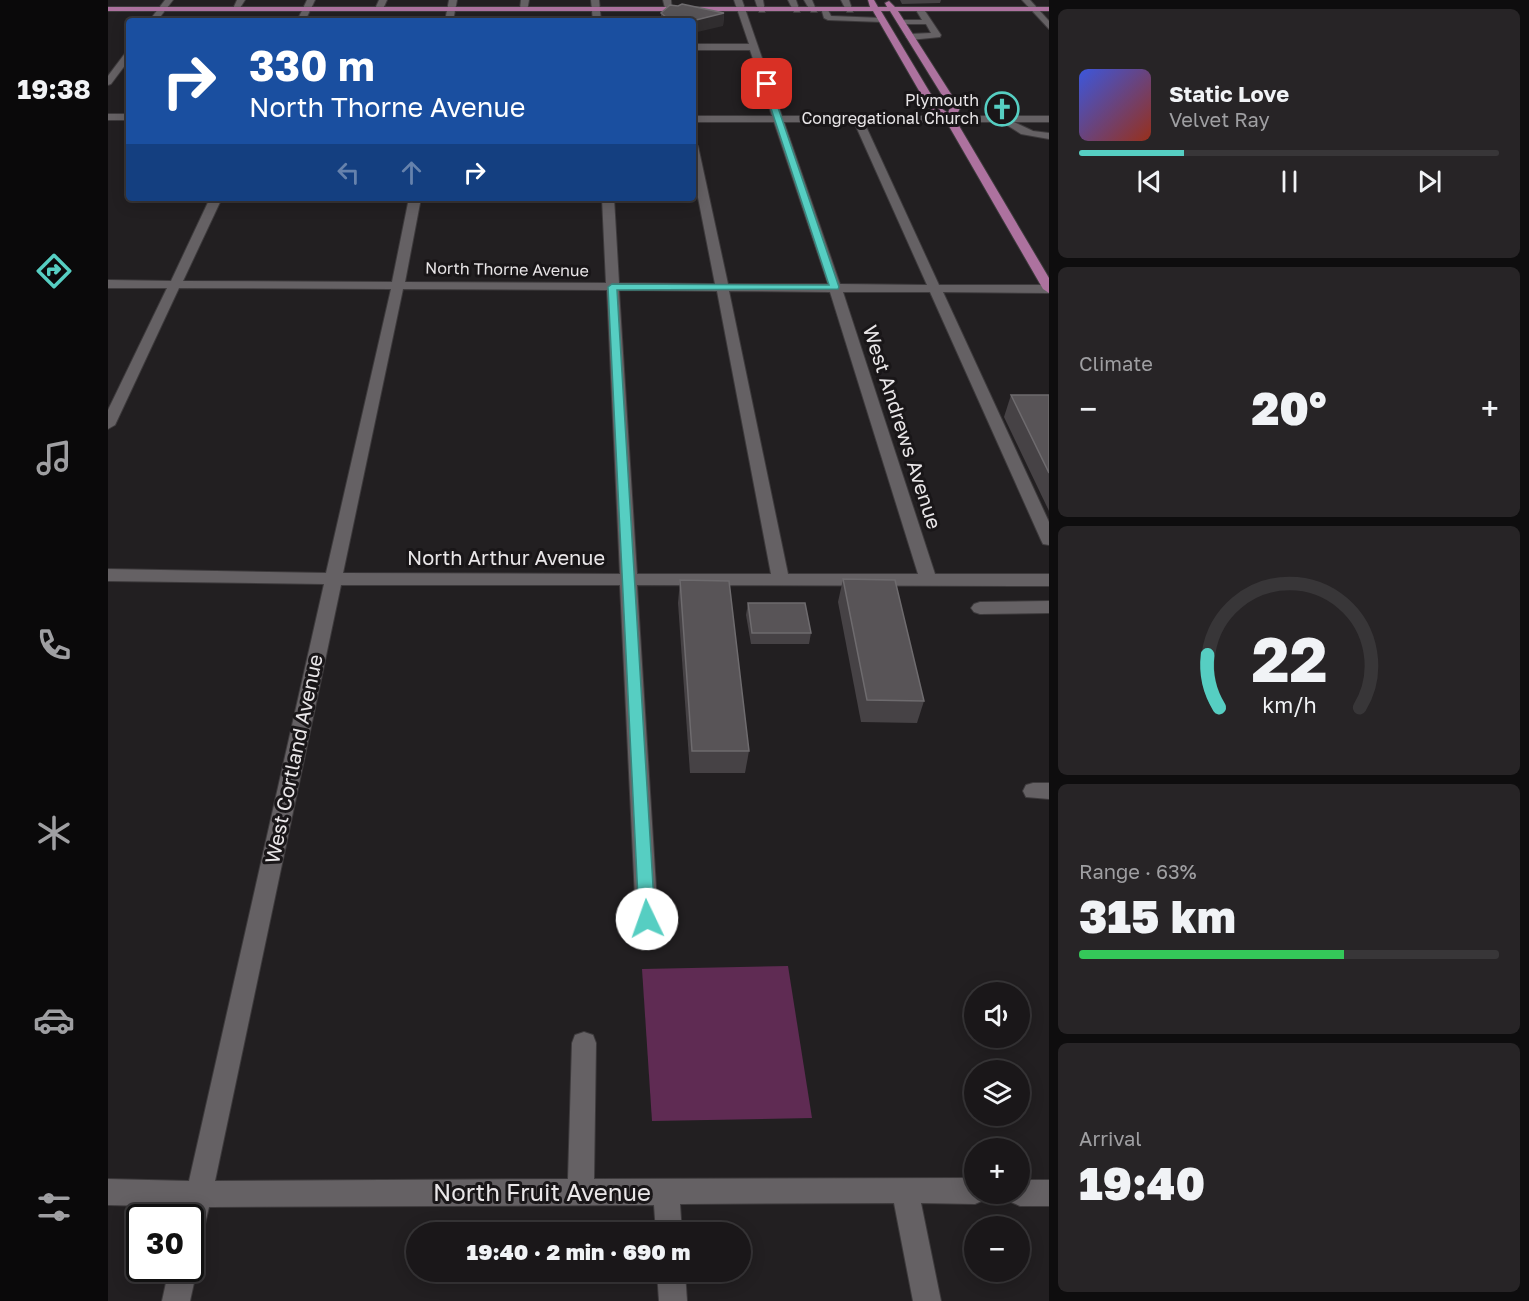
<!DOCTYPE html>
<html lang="en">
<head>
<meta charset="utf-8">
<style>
  :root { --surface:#1a1719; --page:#272426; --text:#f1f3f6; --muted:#9f9fa2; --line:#383638; --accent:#56cec2 }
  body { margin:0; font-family:"Golos Text",sans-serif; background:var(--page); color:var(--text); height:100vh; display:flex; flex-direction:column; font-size:22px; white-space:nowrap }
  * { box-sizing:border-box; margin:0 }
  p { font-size:20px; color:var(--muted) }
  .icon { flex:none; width:33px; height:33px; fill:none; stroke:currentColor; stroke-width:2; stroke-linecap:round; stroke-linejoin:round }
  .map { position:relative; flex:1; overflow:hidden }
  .details { display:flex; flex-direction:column; gap:9px; padding:9px; background:#0e0d0e; width:480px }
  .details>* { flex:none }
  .guide { position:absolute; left:18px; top:18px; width:570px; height:183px; border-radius:6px; box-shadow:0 3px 15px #0003,0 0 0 2px var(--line); background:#1a4fa0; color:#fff; overflow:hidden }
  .buttons { position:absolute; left:856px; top:982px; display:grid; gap:12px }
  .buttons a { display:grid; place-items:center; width:66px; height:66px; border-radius:50%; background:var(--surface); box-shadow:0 3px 15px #0003,0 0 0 2px var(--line); font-size:30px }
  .speed { position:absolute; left:18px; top:1204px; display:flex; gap:12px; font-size:30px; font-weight:700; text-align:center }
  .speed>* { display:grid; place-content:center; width:78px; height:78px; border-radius:50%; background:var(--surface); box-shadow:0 3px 15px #0003,0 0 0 2px var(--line); line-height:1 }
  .speed .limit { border:3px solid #111; border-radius:9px; background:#fff; color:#111 }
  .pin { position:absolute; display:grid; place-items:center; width:51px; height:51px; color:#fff; margin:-26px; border-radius:12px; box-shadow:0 3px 9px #0006 }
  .me { position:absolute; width:66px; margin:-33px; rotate:357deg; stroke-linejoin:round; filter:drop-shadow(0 0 4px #0008) }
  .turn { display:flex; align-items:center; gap:21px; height:126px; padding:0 24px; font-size:27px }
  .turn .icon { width:78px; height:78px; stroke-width:2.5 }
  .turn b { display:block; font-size:42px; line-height:51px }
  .lanes { display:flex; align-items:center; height:57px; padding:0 24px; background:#0003; justify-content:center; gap:30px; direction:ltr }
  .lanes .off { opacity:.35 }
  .big { font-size:45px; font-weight:800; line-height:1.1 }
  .details .widget { flex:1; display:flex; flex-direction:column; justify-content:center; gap:9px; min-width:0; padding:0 21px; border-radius:9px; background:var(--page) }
  .details .dial { align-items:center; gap:0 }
  .dial svg { height:156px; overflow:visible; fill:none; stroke:var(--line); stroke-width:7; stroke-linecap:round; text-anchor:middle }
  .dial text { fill:var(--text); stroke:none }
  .song { display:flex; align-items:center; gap:18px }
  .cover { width:72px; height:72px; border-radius:9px; background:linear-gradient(135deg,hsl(230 70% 55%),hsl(10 70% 35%)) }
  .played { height:6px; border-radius:3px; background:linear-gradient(90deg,var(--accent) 25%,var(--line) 25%) }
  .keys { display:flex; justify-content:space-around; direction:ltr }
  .heat { display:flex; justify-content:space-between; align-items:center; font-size:33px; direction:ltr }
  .charge { height:9px; border-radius:4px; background:linear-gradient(90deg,#34c759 63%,var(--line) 0) }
  .trip { position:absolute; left:298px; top:1222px; width:345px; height:60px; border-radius:30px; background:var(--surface); box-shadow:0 3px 15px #0003,0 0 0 2px var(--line); font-weight:800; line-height:60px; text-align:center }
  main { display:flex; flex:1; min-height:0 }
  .dock { display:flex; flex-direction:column; width:108px; justify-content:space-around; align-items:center; background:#0a090a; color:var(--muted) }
  .dock .icon { width:42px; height:42px }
  .dock .selected { color:var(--accent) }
  .dock b { font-size:27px; color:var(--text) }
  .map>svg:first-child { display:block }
  .green { fill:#5f2b53 }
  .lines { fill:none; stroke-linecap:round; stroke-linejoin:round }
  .minor-casing { stroke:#3d3a3c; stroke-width:2 }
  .major-casing { stroke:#3d3a3c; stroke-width:2 }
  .minor { fill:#656164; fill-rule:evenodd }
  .major { fill:#ad729f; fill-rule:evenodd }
  .wall { fill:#464245 }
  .shaded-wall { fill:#302d2f }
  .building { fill:#585457; stroke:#6e6b6e; stroke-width:1.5 }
  .route { fill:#56cec2; stroke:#38867e; stroke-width:1.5 }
  .labels { text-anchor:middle; stroke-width:6; stroke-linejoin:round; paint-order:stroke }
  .far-poi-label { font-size:16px; fill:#e9e6e8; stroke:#191618; text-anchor:end }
  .far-street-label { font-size:16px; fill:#e9e6e8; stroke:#191618 }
  .street-label { font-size:20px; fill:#e9e6e8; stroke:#191618 }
  .near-street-label { font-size:24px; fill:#e9e6e8; stroke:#191618 }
</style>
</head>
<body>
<main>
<nav class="dock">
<b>19:38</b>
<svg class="icon selected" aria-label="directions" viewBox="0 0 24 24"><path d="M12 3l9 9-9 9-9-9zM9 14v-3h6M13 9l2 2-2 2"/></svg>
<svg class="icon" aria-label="music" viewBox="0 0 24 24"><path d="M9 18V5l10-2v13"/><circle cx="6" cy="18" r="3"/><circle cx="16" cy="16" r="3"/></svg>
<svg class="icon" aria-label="phone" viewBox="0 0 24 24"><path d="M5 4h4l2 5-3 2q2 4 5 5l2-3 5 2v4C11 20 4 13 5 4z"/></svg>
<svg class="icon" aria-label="climate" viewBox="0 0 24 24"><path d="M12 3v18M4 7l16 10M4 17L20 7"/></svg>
<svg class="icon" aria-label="car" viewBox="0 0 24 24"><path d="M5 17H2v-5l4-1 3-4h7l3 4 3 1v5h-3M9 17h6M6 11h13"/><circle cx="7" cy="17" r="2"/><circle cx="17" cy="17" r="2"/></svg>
<svg class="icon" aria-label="filters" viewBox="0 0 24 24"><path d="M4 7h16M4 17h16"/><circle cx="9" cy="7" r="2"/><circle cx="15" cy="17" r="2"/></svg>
</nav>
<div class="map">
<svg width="941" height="1301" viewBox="0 0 941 1301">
  <rect width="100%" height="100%" fill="#221f21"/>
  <path class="green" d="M680,966l24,152 -160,3 -10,-152z"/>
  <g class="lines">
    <g class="minor-casing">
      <g id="minor">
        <path d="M57,0h8l-16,21h-8z"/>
        <path d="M129,0h8l-7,11h-6z"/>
        <path d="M199,0h8l-10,21h-8z"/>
        <path d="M271,0h8l-5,11h-3l-4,-2z"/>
        <path d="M341,0h8l-4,21h-8z"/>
        <path d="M413,0h8l-2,11 -7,-2z"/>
        <path d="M483,0h8l2,21h-8z"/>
        <path d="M555,0h8l1,12h-6z"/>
        <path d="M626,0h8l40,116h267v6h-35l19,9 16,2v6l-28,-5 -19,-12h-138l75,163h110v8l-106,-1 106,230v23l-6,-1 -2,-4 -111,-248h-87l92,282h114v12l-412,-1 21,334 -3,7 -8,3 -8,-3 -3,-7 -16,-334h-279l-126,596 353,-2 4,-136 3,-8 9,-3 9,3 3,8 -2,136 381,-1v16h12l-3,6 -9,4 -54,-1 20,98h-28l-19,-98 -214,1 2,29h-26l-2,-28 -445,2 -9,38 -10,3v-30h-10l3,-11 -75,-2v-26l81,2 135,-597 -216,-3v-12l218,4 65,-284 -212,-1 -64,137 -7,4v-19l59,-122h-59v-8l63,1 39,-83h12l-39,83 209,1 17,-84h12l-16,84 201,1 -4,-85h12l5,85 96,1 -22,-112v-29l5,3 30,138h100l-54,-162h-81v-6h79l-22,-66h-57v-6h56zM676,122h70l73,163 -87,-1zM295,289l204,1 13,284 -277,-1zM511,290l98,1 54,283h-134zM621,291l101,1 88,282h-130z"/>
        <path d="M647,0h8l2,12h-6z"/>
        <path d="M680,0h8l4,12h-6z"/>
        <path d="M696,0h8l5,12h-6z"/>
        <path d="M733,0h8l4,12h-6z"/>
        <path d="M914,0h8l19,21v8z"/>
        <path d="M713,8h6l4,8 51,2 4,2 -4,2 -54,-2 -4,-2z"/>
        <path d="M812,8h3l18,27 -1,2 -30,3 -4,-3 4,-3 21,-1 -5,-9h-25l-4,-2 4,-2h21l-6,-10z"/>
        <path d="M21,51v9l-18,24 -3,1v-9l18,-24z"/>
        <rect x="0" y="114" width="21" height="6"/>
        <path d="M941,601v12l-69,1 -6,-2 -3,-4 3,-4 6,-2z"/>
        <path d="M925,783h16v16l-23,-2 -3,-6 3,-6z"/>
        <path d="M912,1180h29v26h-29l-9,-4 -4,-8h13z"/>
        <path d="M82,1258l7,11 -7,32h-28l7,-32h21z"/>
        <path d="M549,1272h28l2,29h-28z"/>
      </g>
    </g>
    <g class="major-casing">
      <path id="major" d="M760,0h6l4,7h9l-2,-4 4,-2 6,6h154v4h-151l62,97 -5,11 94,159v15l-6,-4 -97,-168 -17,-13 -56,-97h-765v-4h762zM773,11h9l60,97 -2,5 -10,-7z"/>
    </g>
    <use href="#minor" class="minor"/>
    <use href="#major" class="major"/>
  </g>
  <g class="wall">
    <path d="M792,0h41l-1,3 -38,1z"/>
    <path d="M553,13h63l-1,13 -30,-5h-32z"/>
    <path d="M903,395h38v116l-45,-94z"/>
    <path d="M735,579l81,122 -7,22 -56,-1 -23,-120z"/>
    <path d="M572,580l69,171 -4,22h-55l-12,-170z"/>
    <path d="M640,603l63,30 -2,11h-58l-5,-29z"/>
  </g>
  <path class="shaded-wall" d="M616,13l-1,13 -30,7v-12z"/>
  <g class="building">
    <path d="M574,4l42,9 -32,8h-21l-10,-8 9,-8 8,1z"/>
    <path d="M903,395h38v78z"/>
    <path d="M735,579l52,1 29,121 -57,-1z"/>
    <path d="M572,580l49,1 20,170h-57z"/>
    <path d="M640,603h57l6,30h-59z"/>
  </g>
  <path class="route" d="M659,81l3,3 69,203 -1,2 -221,1 38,629 -2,5 -6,3 -6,-3 -2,-5 -31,-632 4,-3 217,1 -66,-201z"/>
  <defs>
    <g id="church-ring" transform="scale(1.725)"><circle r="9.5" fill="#191618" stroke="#56cec2" stroke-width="1.5"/><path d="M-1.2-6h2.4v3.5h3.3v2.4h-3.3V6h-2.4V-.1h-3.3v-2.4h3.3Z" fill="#56cec2"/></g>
  </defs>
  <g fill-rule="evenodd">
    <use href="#church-ring" x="894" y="109"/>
  </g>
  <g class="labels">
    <g class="far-poi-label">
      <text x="871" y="106">Plymouth<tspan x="871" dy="18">Congregational Church</tspan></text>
    </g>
    <g class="far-street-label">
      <text transform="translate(399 269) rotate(1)" y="6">North Thorne Avenue</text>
    </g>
    <g class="street-label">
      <text transform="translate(794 427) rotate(72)" y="7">West Andrews Avenue</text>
      <text x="398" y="565">North Arthur Avenue</text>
      <text transform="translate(186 759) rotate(-78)" y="7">West Cortland Avenue</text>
    </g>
    <g class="near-street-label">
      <text x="434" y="1201">North Fruit Avenue</text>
    </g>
  </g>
</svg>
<div class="buttons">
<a><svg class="icon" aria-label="sound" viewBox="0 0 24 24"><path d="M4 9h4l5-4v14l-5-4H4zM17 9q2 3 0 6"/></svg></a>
<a><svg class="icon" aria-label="layers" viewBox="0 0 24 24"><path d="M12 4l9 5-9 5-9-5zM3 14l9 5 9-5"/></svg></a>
<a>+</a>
<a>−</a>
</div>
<div class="speed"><div class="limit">30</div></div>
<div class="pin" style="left:659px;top:84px;background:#d93025"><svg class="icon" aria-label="arrive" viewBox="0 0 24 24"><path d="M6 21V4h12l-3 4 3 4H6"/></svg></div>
<svg class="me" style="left:539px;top:919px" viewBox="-20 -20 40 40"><circle r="19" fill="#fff"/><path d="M0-13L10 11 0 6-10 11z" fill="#56cec2"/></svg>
<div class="trip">19:40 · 2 min · 690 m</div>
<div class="guide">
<div class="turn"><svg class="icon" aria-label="right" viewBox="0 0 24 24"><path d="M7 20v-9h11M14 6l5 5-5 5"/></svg><div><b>330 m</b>North Thorne Avenue</div></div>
<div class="lanes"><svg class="icon off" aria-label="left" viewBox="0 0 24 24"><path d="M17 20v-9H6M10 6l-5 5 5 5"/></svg><svg class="icon off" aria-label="ahead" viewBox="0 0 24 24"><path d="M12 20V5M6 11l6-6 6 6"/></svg><svg class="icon" aria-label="right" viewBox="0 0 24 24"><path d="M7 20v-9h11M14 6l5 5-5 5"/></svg></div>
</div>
</div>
<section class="details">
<div class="widget">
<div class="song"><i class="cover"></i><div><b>Static Love</b><p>Velvet Ray</p></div></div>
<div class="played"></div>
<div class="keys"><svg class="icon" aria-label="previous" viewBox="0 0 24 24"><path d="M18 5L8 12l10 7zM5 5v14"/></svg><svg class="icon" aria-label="pause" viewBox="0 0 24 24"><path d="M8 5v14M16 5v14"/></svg><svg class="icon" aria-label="next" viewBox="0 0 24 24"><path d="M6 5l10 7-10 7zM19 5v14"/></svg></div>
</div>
<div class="widget"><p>Climate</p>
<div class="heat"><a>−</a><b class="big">20°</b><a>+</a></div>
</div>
<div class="widget dial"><svg viewBox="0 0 100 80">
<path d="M14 69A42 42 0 1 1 86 69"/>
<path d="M14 69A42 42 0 0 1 8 42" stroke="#56cec2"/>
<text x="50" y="56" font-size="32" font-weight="700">22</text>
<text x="50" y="72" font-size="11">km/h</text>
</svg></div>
<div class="widget"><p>Range · 63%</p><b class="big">315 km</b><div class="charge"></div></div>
<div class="widget"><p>Arrival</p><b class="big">19:40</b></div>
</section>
</main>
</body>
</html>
